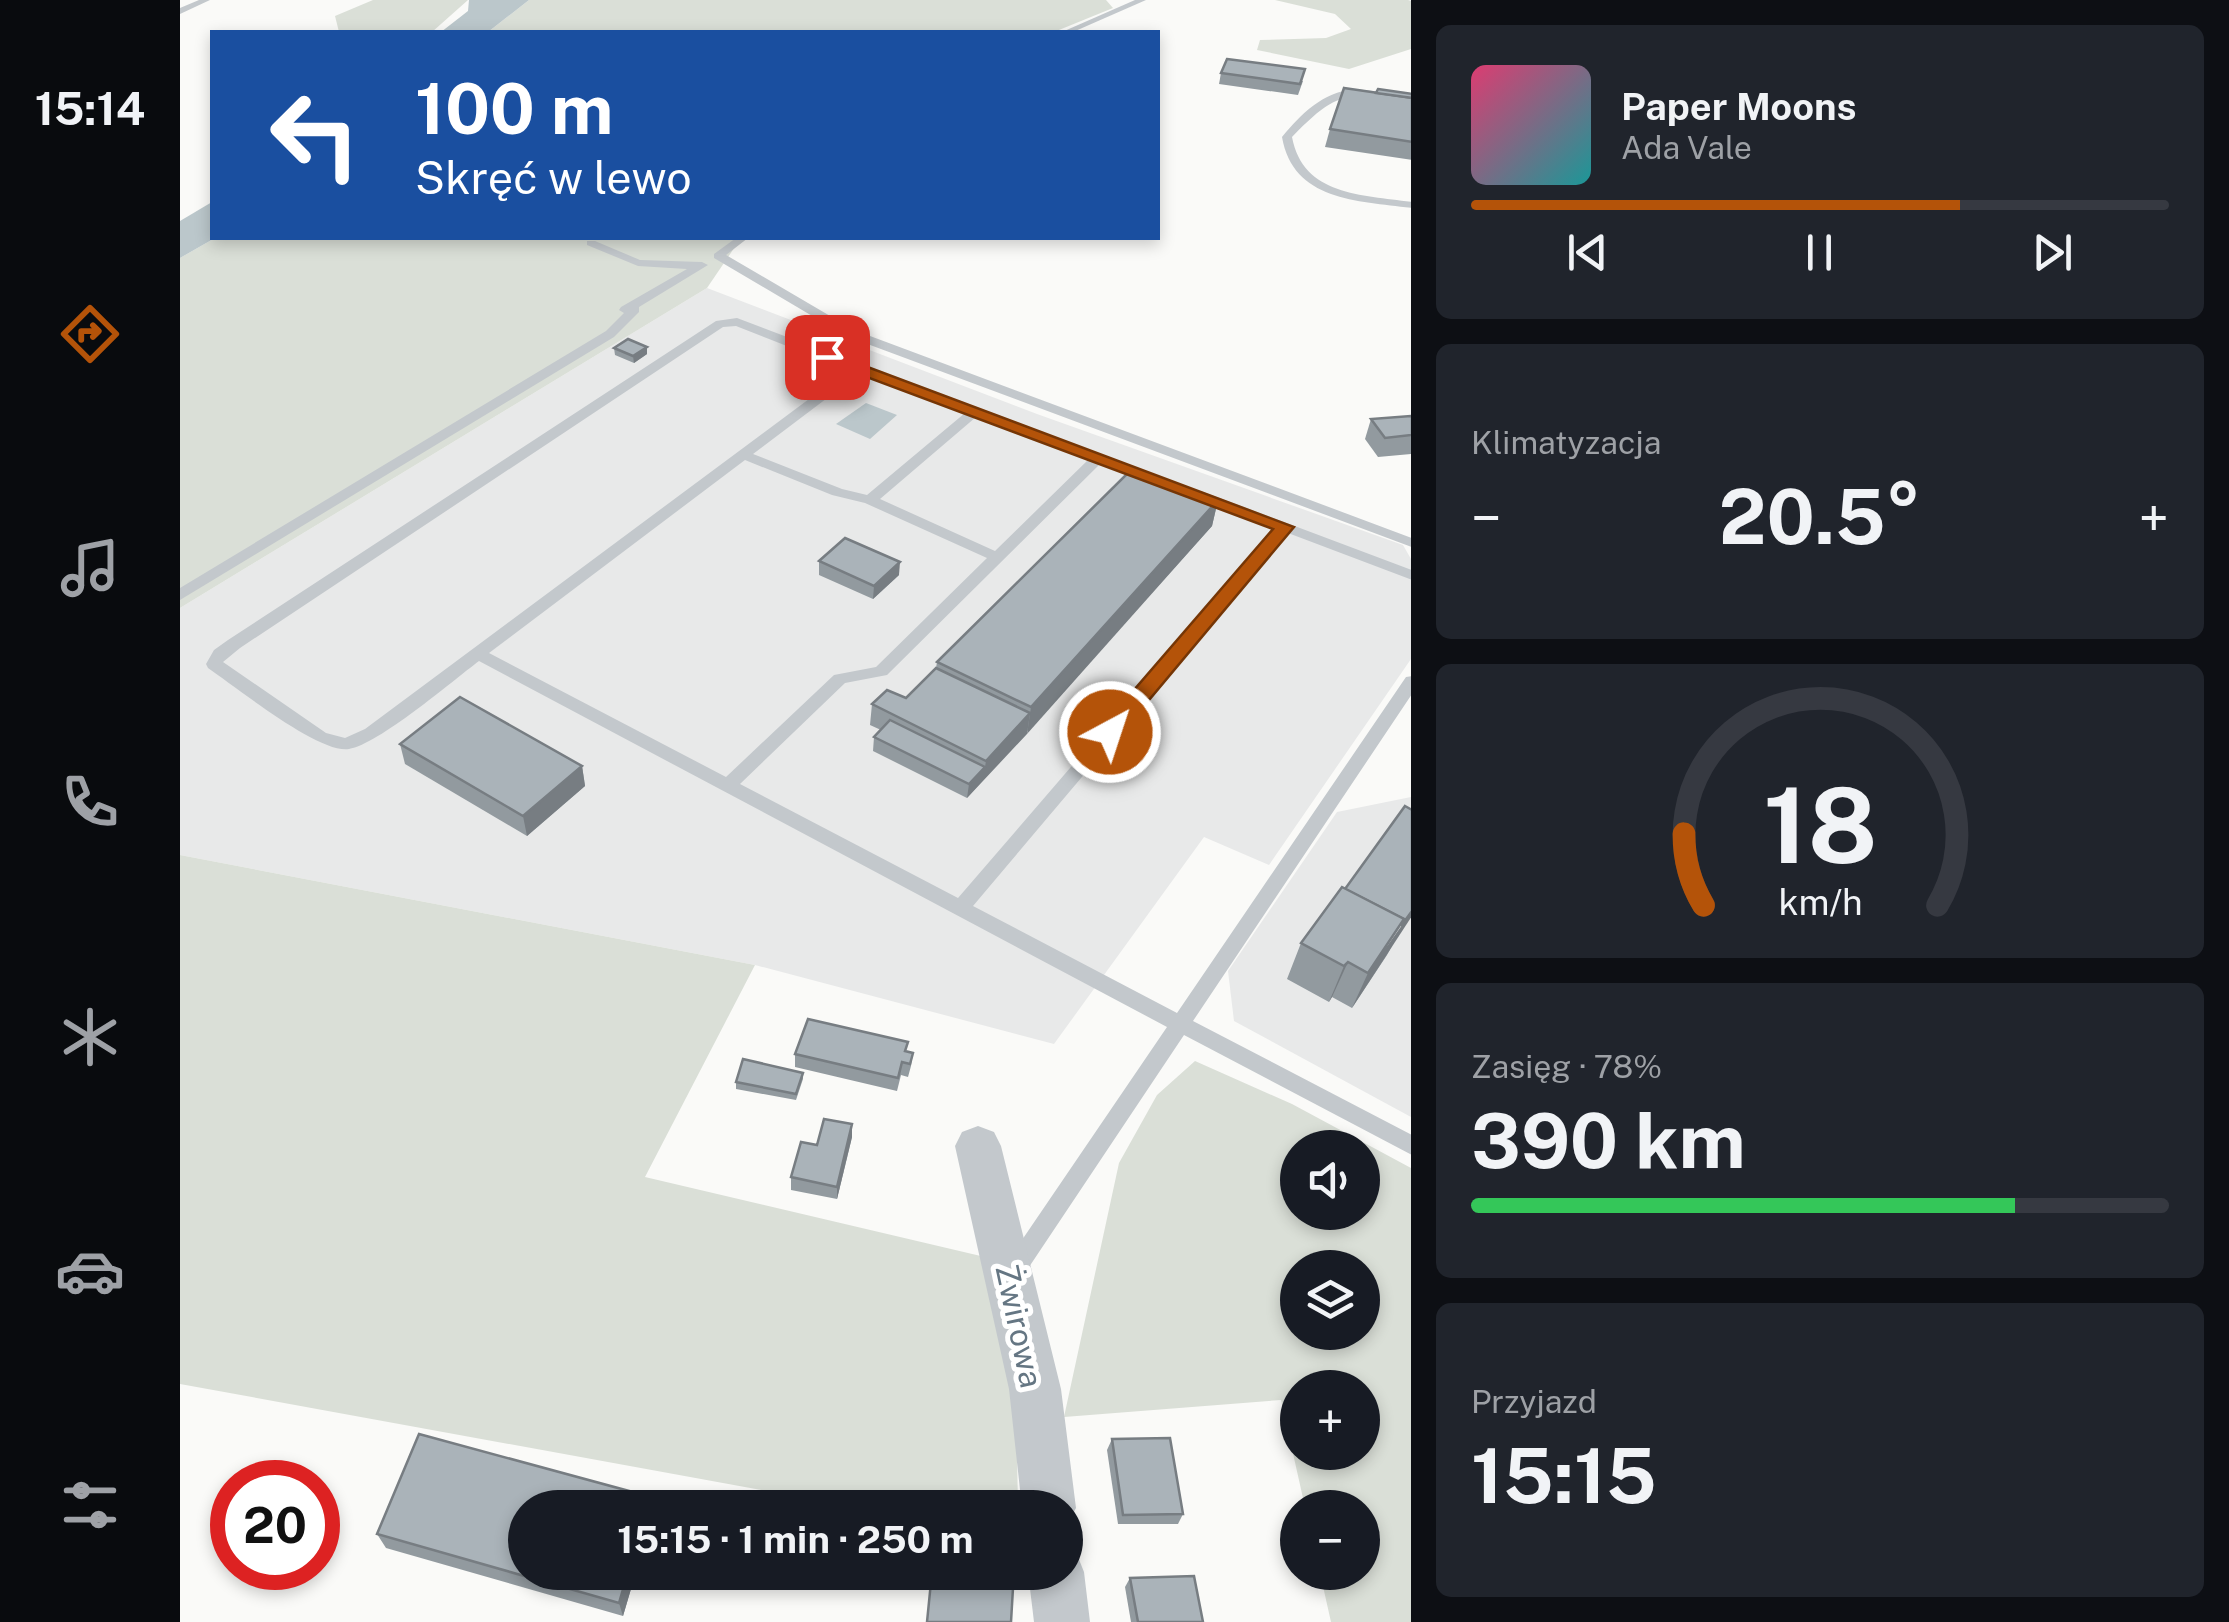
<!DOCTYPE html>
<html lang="pl">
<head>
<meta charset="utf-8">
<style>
  :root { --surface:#171b24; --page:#20242c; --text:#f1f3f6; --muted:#9ea1a6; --line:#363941; --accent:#b45309 }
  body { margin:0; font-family:"Public Sans",sans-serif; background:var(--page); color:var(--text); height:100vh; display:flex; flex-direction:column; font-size:38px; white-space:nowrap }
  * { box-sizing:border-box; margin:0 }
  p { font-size:32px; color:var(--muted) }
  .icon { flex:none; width:55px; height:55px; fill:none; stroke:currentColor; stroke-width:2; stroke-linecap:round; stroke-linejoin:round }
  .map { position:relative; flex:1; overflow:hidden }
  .panel { display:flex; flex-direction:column; gap:25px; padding:25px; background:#0d0f14; width:818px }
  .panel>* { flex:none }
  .top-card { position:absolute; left:30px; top:30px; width:950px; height:210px; border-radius:0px; box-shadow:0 5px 15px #0003; background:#1a4fa0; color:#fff; overflow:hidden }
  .tools { position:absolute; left:1100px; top:1130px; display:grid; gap:20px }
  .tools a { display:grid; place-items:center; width:100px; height:100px; border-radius:50%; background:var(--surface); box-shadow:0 5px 15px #0003; font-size:50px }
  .speed { position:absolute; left:30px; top:1460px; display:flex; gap:20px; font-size:50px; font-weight:700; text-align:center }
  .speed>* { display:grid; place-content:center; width:130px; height:130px; border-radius:50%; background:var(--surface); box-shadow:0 5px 15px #0003; line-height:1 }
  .speed .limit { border:15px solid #d22; background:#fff; color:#111 }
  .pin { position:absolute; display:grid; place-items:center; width:85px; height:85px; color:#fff; margin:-42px; border-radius:20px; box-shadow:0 5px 15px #0006 }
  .me { position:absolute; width:110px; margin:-55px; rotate:40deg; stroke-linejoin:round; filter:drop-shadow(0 0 8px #0008) }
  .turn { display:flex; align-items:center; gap:35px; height:210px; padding:0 40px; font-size:45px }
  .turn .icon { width:130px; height:130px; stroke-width:2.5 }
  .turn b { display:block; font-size:70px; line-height:85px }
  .big { font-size:75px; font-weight:700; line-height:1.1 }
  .panel .tile { flex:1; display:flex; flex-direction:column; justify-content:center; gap:15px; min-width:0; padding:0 35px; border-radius:15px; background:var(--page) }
  .panel .dial { align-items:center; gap:0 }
  .dial svg { height:260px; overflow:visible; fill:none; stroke:var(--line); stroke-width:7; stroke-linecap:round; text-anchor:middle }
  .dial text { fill:var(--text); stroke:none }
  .song { display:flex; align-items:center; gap:30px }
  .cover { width:120px; height:120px; border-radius:15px; background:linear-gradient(135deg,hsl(340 70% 55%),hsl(180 70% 35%)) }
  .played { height:10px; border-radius:5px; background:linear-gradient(90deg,var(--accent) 70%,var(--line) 70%) }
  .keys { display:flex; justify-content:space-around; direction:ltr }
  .heat { display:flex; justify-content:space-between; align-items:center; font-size:55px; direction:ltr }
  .charge { height:15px; border-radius:8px; background:linear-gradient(90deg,#34c759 78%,var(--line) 0) }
  .trip { position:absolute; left:328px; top:1490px; width:575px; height:100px; border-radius:50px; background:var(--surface); box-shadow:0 5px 15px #0003; font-weight:700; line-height:100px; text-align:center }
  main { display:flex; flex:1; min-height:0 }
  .tabs { display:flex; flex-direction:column; width:180px; justify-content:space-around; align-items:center; background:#090b0e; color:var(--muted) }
  .tabs .icon { width:70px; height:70px }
  .tabs .active { color:var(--accent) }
  .tabs b { font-size:45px; color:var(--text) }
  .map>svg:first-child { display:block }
  .built { fill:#e8e9e9 }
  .green { fill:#dadfd7; fill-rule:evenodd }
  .water { fill:#bbc7cb }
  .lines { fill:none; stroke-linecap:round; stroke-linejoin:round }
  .lane { fill:#c3c8cc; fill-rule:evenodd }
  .street { fill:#c3c8cc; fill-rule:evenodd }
  .wall { fill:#929a9f }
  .shaded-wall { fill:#777d82 }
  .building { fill:#aab3b9; stroke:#777d82; stroke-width:2.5 }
  .route { fill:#b45309; stroke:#753606; stroke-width:2.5 }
  .labels { text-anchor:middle; stroke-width:10; stroke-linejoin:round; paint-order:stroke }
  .near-street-label { font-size:32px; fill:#657683; stroke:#fff }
</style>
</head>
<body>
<main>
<nav class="tabs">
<b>15:14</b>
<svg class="icon active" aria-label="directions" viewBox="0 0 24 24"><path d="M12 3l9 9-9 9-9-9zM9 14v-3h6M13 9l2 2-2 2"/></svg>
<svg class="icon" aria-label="music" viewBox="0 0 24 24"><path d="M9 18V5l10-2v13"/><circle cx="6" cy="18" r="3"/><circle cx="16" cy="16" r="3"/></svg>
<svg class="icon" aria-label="phone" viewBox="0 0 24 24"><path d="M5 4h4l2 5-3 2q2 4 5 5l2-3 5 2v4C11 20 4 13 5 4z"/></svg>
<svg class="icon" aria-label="climate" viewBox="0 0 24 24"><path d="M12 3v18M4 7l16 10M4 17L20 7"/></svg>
<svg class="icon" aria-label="car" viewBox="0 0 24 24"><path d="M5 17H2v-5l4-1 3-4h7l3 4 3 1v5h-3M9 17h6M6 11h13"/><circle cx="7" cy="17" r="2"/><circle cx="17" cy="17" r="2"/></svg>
<svg class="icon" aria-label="filters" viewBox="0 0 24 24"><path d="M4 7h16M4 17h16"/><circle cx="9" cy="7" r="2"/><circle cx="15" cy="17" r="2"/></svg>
</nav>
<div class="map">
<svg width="1232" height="1622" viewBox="0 0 1232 1622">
  <rect width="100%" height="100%" fill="#fafaf8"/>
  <g class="built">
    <path d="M527,288l330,126 366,131 8,14v100l-142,206 -65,-28 -150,207 -299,-79 -575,-110v-247z"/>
    <path d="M1231,797v320l-177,-96 -6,-50 109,-159z"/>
  </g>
  <g class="green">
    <path d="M193,0h95l-36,32h-93l-4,-16z"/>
    <path d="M349,0h577l7,8 -59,24h-566z"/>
    <path d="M1095,0h133l3,1v48l-62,20 -92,-19 3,-10 66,-2 25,-9 -16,-15z"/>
    <path d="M35,238h526l-34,50 -527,320v-350z"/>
    <path d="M0,855l575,110 -110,212 340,80 31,145 2,105h-163l-675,-123z"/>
    <path d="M1015,1061l97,43 119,64v454h-80l-11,-49 42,-1v-64l-57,-1 -24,-107 -217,17 55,-254 38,-68zM1118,1148h64v64h-64zM1118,1268h64v64h-64zM1118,1388h64v64h-64z"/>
  </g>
  <g class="water">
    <path d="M289,0h60l-41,32h-47l27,-21z"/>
    <path d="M32,202l3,36 -35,20v-37z"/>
    <path d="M686,403l31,12 -27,24 -34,-15z"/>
  </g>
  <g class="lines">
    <g class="lane">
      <path d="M19,0h11l-30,14v-6z"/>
      <path d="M955,0h11l-73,32h-11z"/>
      <path d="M1174,89l58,6v6c-64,-9 -74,-12 -120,36 11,59 71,58 120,65v6c-54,-7 -119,-7 -130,-71 20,-24 40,-44 72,-48z"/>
      <path d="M556,238h12l-22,17 128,75 558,208v9l-566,-211 -132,-78v-4z"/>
      <path d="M407,241h8l45,19 62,2 6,3 -69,42v5l-25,25 -434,263v-12l426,-257 18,-18 -5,-3 2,-3 66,-38 -49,-3 -51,-21z"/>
      <path d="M557,318l423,161 -2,3h-10l-48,-18 -213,211 -42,8 -105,101 218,114 318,-369 -85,-32v-6h10l211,79v10l-124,-47 -315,373 204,107 229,-336 6,-1v18l-219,327 219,114v20l-228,-120 -161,241 -8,4 -8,-4 -3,-7 3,-7 160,-235 -688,-366c-28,21 -100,83 -130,88 -30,5 -113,-62 -141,-81l-2,-4 8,-14 14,-10 488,-319zM556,326l112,44 -483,359 -20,9 -19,-5 -103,-71 17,-14 483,-321zM679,374l106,39 -98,82 -25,-6 -89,-35zM796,417l113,42 -94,92 -115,-52zM565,460l87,35 33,8 122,55 -111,109 -42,8 -108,102 -237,-124z"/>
    </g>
    <g class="street">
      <path d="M798,1126l16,6 7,14 60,243 15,119 -11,20v-20h-43l-13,-119 -54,-243 7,-14z"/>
      <path d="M885,1548l11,4 8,20 6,50h-56l-6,-50h37z"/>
    </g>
  </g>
  <g class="wall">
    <path d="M1041,73l82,8 -5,14 -79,-11z"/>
    <path d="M1196,93l36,1v66l-87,-13 5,-18z"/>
    <path d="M434,348l33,6 -13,9 -19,-8z"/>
    <path d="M1232,416v38l-34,3 -13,-18 6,-20z"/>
    <path d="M1038,500l-6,26 -245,272 -94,-47 1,-14 7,-7 -11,-5 2,-21 34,-6 30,-30 1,-6z"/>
    <path d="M639,561l80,14 -26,24 -54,-24z"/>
    <path d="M220,744l182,22 3,20 -58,50 -122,-72z"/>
    <path d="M1121,943l91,3 -5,9 -35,53 -20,-11 -3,5 -42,-23z"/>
    <path d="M727,1052l6,1 -2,13 -3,11 -7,-2 -4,16 -102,-24v-13z"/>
    <path d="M623,1073v6l-7,21 -60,-11v-7z"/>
    <path d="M672,1124v13l-15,62 -46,-9v-13z"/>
    <path d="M239,1434l232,63 2,11h-128v64h111l-13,44 -237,-68 -9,-14z"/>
    <path d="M932,1439l71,75 -5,10h-60l-11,-74z"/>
    <path d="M950,1578l73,44h-72l-6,-35z"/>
  </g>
  <g class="shaded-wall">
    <path d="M467,347v7l-13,9 -1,-7z"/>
    <path d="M1038,500l-6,26 -185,208 4,-27z"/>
    <path d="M720,562l-1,13 -26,24 1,-13z"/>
    <path d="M850,713l-3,21 -60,64 2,-14 16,-17 1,-6z"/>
    <path d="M402,766l3,20 -58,50 -4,-20z"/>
    <path d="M1232,911v5l-60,92 16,-35z"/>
    <path d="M1168,962l-16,35 -3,5 15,-36z"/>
    <path d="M672,1124v13l-15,62v-12z"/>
    <path d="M448,1572h8l-13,44 -4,-13z"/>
  </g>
  <g class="building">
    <path d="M1047,59l78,10 -5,15 -79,-11z"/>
    <path d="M1164,88l68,10v44l-82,-13z"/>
    <path d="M1198,89l34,5v4l-36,-5z"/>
    <path d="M448,339l19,8 -14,9 -19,-8z"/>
    <path d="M1232,416v19l-27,3 -14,-19z"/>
    <path d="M953,468l85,32 -187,207 -94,-45z"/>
    <path d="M665,538l55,24 -26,24 -55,-25z"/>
    <path d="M756,668l94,45 -44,48 -114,-57 15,-14 19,8z"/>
    <path d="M280,697l122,69 -59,50 -123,-72z"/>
    <path d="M710,720l95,47 -16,17 -95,-47z"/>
    <path d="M1225,806l7,4v101l-11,15 3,-7 -59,-30z"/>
    <path d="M1162,887l62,32 -36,54 -20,-11 -4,4 -43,-23z"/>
    <path d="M628,1019l100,23 -3,9 8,2 -3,11 -8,-2 -4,16 -103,-24z"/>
    <path d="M563,1059l60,14 -7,21 -60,-12z"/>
    <path d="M644,1119l28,5 -15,63 -46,-10 10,-35 16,3z"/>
    <path d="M239,1434l232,63 -3,11h-123v64h103l-9,31 -242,-69z"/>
    <path d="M990,1438l13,76 -60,1 -11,-76z"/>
    <path d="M752,1572l81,16 -2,34h-84z"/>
    <path d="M1014,1576l9,46h-65l-8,-44z"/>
  </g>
  <path class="route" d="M641,354h12l461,173 -176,210h-16l-3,-5 3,-5 171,-198 -452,-169z"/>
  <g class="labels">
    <g class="near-street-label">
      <text transform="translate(839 1326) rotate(78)" y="11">Żwirowa</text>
    </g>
  </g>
</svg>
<div class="tools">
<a><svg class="icon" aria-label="sound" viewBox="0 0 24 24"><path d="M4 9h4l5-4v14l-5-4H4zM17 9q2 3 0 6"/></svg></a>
<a><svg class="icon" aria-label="layers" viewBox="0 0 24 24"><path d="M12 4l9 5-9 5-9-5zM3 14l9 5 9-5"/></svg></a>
<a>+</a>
<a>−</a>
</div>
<div class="speed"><div class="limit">20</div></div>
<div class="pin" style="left:647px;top:357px;background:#d93025"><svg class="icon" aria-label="arrive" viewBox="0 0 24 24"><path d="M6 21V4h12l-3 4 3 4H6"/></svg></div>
<svg class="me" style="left:930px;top:732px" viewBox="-20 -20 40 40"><circle r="17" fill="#b45309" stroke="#fff" stroke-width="3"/><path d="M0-11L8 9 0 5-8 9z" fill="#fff"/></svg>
<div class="trip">15:15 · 1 min · 250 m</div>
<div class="top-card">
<div class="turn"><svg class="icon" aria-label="left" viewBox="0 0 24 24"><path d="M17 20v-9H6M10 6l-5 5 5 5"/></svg><div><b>100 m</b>Skręć w lewo</div></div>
</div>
</div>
<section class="panel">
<div class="tile">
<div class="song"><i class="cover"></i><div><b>Paper Moons</b><p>Ada Vale</p></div></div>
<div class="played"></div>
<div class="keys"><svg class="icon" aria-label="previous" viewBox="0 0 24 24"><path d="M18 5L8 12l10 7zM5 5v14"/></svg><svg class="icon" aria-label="pause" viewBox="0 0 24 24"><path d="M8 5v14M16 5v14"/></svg><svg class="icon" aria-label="next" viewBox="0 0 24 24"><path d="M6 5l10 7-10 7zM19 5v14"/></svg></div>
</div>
<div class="tile"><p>Klimatyzacja</p>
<div class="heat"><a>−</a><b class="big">20.5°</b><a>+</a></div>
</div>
<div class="tile dial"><svg viewBox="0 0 100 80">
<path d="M14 69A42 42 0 1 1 86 69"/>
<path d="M14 69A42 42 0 0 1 8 47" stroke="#b45309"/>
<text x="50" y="56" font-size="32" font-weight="700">18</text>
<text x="50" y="72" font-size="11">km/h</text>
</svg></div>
<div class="tile"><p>Zasięg · 78%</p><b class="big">390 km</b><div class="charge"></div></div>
<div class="tile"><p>Przyjazd</p><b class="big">15:15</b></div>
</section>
</main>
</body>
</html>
